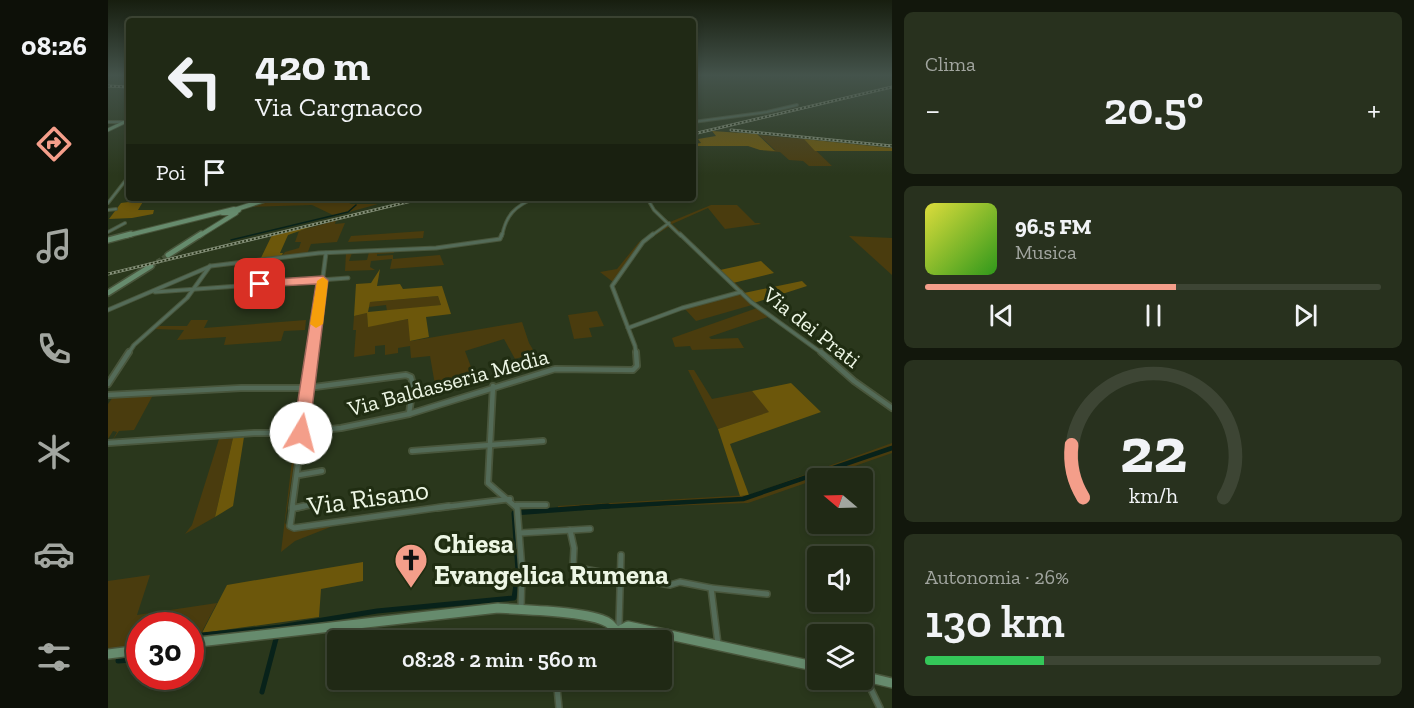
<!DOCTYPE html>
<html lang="it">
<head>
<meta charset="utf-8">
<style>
  :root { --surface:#202915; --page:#28311e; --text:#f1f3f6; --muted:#a2a6a0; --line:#3d4534; --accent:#f49e8a }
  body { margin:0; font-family:"Zilla Slab",serif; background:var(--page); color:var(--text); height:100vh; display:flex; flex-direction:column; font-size:22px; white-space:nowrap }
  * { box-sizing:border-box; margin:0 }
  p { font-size:20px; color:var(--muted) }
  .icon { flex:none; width:33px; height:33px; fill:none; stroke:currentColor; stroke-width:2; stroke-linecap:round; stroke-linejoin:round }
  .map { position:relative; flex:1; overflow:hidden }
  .drawer { display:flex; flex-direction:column; gap:12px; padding:12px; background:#12170c; width:522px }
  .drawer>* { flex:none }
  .hud { position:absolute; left:18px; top:18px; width:570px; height:183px; border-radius:6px; box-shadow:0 3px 9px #0003,0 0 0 2px var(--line); background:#202915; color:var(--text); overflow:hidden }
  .needle { width:39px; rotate:289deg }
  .controls { position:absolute; left:699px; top:468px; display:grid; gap:12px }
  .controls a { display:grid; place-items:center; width:66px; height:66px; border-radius:6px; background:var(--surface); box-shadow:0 3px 9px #0003,0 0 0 2px var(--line); font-size:30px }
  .speed { position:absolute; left:18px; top:612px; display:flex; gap:12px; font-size:30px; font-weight:700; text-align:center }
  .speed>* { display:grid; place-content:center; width:78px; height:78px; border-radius:50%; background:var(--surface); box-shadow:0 3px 9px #0003,0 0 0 2px var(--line); line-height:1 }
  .speed .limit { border:9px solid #d22; background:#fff; color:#111 }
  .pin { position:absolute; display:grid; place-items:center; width:51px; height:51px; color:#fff; margin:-26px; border-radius:12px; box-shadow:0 3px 9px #0006 }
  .me { position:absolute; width:66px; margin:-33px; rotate:8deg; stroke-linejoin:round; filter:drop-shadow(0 0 4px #0008) }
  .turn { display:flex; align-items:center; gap:21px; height:126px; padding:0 30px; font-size:27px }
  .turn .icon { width:78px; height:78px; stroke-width:2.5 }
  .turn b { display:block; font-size:42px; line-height:51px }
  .then { display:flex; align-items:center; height:57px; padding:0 30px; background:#0003; gap:12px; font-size:22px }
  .big { font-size:45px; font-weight:600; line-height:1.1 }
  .drawer .widget { flex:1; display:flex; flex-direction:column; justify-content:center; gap:9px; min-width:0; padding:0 21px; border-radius:9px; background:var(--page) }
  .drawer .dial { align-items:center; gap:0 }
  .dial svg { height:156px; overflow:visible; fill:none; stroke:var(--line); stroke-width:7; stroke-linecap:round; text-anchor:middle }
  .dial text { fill:var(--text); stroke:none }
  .song { display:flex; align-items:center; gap:18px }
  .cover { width:72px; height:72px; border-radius:9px; background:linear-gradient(135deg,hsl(60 70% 55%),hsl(110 70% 35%)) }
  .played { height:6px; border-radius:3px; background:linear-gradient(90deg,var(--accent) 55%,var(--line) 55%) }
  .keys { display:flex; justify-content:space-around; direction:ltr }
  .heat { display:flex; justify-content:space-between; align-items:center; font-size:33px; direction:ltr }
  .charge { height:9px; border-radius:4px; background:linear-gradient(90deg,#34c759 26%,var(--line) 0) }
  .trip { position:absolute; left:219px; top:630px; width:345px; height:60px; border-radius:6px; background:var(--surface); box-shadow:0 3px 9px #0003,0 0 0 2px var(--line); font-weight:600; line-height:60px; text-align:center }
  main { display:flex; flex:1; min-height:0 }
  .tab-bar { display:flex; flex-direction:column; width:108px; justify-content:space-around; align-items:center; background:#0d1008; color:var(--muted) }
  .tab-bar .icon { width:42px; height:42px }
  .tab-bar .on { color:var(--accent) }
  .tab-bar b { font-size:27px; color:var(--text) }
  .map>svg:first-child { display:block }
  .green { fill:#4a3c0e }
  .forest { fill:#6c570b; fill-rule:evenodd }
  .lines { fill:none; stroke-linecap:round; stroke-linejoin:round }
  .stream { stroke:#08221a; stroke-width:1.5 }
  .canal-far1 { stroke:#08221a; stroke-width:4.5 }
  .canal { stroke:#08221a; stroke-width:5 }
  .secondary-tunnel { stroke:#47543a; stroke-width:5; stroke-dasharray:5 2; stroke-linecap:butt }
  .street-far3-casing { stroke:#49563c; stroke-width:4 }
  .street-far2-casing { stroke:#49563c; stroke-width:5 }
  .street-far1-casing { stroke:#49563c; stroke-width:8 }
  .street-casing { stroke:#49563c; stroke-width:8 }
  .secondary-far3-casing { stroke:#49563c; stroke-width:4.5 }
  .secondary-far2-casing { stroke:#49563c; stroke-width:6 }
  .secondary-far1-casing { stroke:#49563c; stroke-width:8 }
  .secondary-casing { stroke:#49563c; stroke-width:12 }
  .street-far3 { stroke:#546b58; stroke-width:2 }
  .street-far2 { stroke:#546b58; stroke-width:3 }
  .street-far1 { stroke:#546b58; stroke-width:4.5 }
  .street { stroke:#546b58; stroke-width:5 }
  .secondary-far3 { stroke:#668b6d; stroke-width:3 }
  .secondary-far2 { stroke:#668b6d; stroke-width:4 }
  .secondary-far1 { stroke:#668b6d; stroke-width:5 }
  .secondary { stroke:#668b6d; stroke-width:9 }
  .rail-casing { stroke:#838e77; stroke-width:3 }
  .rail { stroke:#202d12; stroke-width:1.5; stroke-dasharray:2; stroke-linecap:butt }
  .route { fill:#f49e8a; stroke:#9f675a; stroke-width:1.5 }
  .slow { fill:#f59e0b }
  .labels { text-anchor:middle; stroke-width:6; stroke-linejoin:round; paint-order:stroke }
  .street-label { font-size:22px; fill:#edf6e5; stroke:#202d12 }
  .near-street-label { font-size:27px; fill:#edf6e5; stroke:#202d12 }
  .near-poi-label { font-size:27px; font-weight:bold; fill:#edf6e5; stroke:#202d12; text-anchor:start }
</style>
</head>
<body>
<main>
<nav class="tab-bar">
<b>08:26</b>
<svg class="icon on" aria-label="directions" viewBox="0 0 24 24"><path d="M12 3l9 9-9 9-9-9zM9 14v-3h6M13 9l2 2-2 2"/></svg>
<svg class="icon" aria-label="music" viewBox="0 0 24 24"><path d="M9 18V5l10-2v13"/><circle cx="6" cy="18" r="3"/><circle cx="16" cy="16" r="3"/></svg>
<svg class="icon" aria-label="phone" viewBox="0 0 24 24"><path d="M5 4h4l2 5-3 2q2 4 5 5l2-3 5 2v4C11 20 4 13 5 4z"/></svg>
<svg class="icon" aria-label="climate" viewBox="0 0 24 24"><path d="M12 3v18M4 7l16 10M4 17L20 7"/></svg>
<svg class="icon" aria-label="car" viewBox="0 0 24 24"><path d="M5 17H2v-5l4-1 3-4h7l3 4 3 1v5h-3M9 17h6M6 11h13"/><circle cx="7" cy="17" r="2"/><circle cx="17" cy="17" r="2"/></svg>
<svg class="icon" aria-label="filters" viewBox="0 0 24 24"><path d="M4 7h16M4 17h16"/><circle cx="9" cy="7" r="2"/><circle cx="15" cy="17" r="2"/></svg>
</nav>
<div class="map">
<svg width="784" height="708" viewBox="0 0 784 708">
  <rect width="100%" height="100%" fill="#2a371c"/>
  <g class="green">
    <path d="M651,135l45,4 28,27h-23l-6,-5 -14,-1 -9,-8 -15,-1 10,-1z"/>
    <path d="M165,198h69l9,6h27l-43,12 -23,-11 -64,2z"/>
    <path d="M537,198h3l7,13 15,11 41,-17h26l18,18h4l2,1 -36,5 -17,-21 -36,16 73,68 9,11 75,53 47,39 -36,-22 -21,-21 -51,-35 -59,20 2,2 27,-1 6,10 -52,2 -2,-4 -15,1 -3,-9 85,-30 -5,-3 -56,16 -11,-12 -23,7 -6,-1 81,-24 -67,-65 -27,17 -30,39 -13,-10 17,-3 22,-27 28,-19 -15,-13z"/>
    <path d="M247,215l-19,5 -1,4 10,-1 -8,19 -26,2 -4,10 -26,3 4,-5 14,-4 2,-6h-6l4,-11z"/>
    <path d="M316,231l-1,7 -75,4 3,-6z"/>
    <path d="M741,236l43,2v37z"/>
    <path d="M286,251v2l-17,1v2l16,-1v4l47,-4 4,10 -54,4 2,-10 -21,2 -1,6 5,3 -30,1 1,-18h6l-3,8 18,-1 2,-8z"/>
    <path d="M330,296l3,9 -54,6 -1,-6 -17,2 1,-5z"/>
    <path d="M489,311l7,15 -15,2 3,9 -18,2 -6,-24z"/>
    <path d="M259,313l1,13 41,-7 2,22 111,-19 7,21 6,10 -20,6 -11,-20 -39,12 9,24 -39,10 -5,-29 -19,2 -1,-12 -12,2v5l-13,2v-10l-10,1v8l-21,3 2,-27h-3l1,-14z"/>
    <path d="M83,320h17l-4,8 102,-8 -1,10 -21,1 -3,10 -57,4 2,-8 -49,3 7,-10 -31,-1 4,-3h30z"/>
    <path d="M580,370h6l18,29 40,-8 18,21 -52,17z"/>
    <path d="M45,395l-19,35 -15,1 -7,10 5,-9 -4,-1 -5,8v-35l5,-7z"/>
    <path d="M187,436h3l-13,87 7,8 41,-5 -38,15 -14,11z"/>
    <path d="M125,438l-18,79 -30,17 7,-9 27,-86z"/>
    <path d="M784,443v10l-144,50 -190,7v-4l191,-11z"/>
    <path d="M42,575l-13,40 80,-12 -19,36 -7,1 -1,-14h-50l-1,20 -31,5v-70z"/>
  </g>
  <g class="forest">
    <path d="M604,131l45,3 18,17 -15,-1 -12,-4h-55v-2l8,-1 -3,-4 18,-3z"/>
    <path d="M696,139l88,9v3h-77z"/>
    <path d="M36,200l-6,10h16l-1,4 -21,4 -23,1 12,-16z"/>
    <path d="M211,224l-31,11 -8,18h3l-2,4 -21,3 12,-25z"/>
    <path d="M653,261l13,12 -41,10 -13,-13z"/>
    <path d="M272,269l-3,17 23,-2 3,5 39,-3 9,28 -25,3 3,20 -19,4 -2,-22 -40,8 -1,-14 -13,3 2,-32 15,-1zM330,296l3,9 -73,7 2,-10z"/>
    <path d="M694,281l5,5 -53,17 -10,-10z"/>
    <path d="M683,383l30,29 -91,32 19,51 -9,1 -22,-67 51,-17 -17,-21z"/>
    <path d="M136,437l-11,69 -18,11 18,-79z"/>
    <path d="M255,562v19l-42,8 -2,28 -117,16 25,-48z"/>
  </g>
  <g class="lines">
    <path class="stream" d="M123,240l117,-28 8,-7"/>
    <path class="canal-far1" d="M472,508l163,-9 149,-51"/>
    <g class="canal">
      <path d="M82,652l12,-17 78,-8 97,-16 137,-13 4,-27 -4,-58 94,-7"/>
      <path d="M10,661l13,-1"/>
      <path d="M154,692l15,-57"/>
    </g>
    <path class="secondary-tunnel" d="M43,266l17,-11"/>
    <g class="street-far3-casing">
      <g id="street-far3">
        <path d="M0,122h16"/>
        <path d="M585,122l74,-10 30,-7"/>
        <path d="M539,198l7,12 27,26"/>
        <path d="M0,203l21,-27"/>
        <path d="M0,210l8,-1"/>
        <path d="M0,232l17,-9"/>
        <path d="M394,236c4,-21 13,-30 33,-38"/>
        <path d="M543,236l18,-13"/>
      </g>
    </g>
    <g class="street-far2-casing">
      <g id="street-far2">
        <path d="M572,234l71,68 72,52"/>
        <path d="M47,292l193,-14"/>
        <path d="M0,310l103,-44 108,-13 117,-5 64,-9 2,-5"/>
        <path d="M520,328l54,-20 59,-16"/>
        <path d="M20,354l6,-9 53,-47 23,-32"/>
        <path d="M205,354l13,-101"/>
        <path d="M528,354l-1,-8 -23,-60 31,-44 10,-8"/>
      </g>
    </g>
    <g class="street-far1-casing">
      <g id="street-far1">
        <path d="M713,352l33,29 38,27"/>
        <path d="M0,384l21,-32"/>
        <path d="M385,386l-5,97 29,25"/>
        <path d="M0,395l133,-7h66l99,-13 5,2 2,8 -4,29"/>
        <path d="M0,443l146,-10h38l49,-5 68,-14 146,-45 78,1 4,-4 -1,-14"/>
        <path d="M304,451l131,-10"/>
        <path d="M191,475l23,-4"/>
        <path d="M408,505h30"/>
        <path d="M184,508l21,-156"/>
        <path d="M188,508l23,-5"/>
        <path d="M329,508l73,-9"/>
      </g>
    </g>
    <g class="street-casing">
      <g id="street">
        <path d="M185,506l-3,20 4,2 155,-22"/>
        <path d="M409,506l5,64 -1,39"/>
        <path d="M187,508l9,-2"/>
        <path d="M462,530l4,18 -1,19 97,18 10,-3 31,6 7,56"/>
        <path d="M412,533l70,-4"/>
        <path d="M603,588l56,6"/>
        <path d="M511,625l2,-70"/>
        <path d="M758,679l14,29"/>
        <path d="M451,708l-2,-20 3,-8"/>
      </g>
    </g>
    <g class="secondary-far3-casing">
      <path id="secondary-far3" d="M0,130l21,-10"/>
    </g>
    <g class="secondary-far2-casing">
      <g id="secondary-far2">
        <path d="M129,209l34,-11"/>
        <path d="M17,236l109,-27 5,1 -5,3h-12"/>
        <path d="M91,236l37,-23"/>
      </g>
    </g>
    <g class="secondary-far1-casing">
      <g id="secondary-far1">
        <path d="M0,240l23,-6"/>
        <path d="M60,255l33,-21"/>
        <path d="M0,293l43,-27"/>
      </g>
    </g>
    <g class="secondary-casing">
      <g id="secondary">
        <path d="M82,643l308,-35c25,2 90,3 109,14 4,2 7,7 10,10l11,-6 190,41"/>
        <path d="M0,654l32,-4"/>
        <path d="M754,676l30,7"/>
      </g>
    </g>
    <use href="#street-far3" class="street-far3"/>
    <use href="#street-far2" class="street-far2"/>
    <use href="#street-far1" class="street-far1"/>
    <use href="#street" class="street"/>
    <use href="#secondary-far3" class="secondary-far3"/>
    <use href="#secondary-far2" class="secondary-far2"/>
    <use href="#secondary-far1" class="secondary-far1"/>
    <use href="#secondary" class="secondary"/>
    <g class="rail-casing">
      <g id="rail">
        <path d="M0,86l21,1"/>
        <path d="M623,130l161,16"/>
        <path d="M585,134l199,-47"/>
        <path d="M0,274l316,-76"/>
      </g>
    </g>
    <use href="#rail" class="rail"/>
  </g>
  <linearGradient id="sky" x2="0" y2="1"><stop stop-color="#171e0f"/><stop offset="0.43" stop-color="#44534b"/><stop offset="1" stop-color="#44534b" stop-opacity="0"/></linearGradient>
  <rect width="784" height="175" fill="url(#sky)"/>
  <path class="route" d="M215,276l5,4 -19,153 -3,4 -5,2 -6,-2 -2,-4 23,-149 -56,3 -6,-3 6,-4z"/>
  <path class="slow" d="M215,277l5,4 -5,43 -7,4 -6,-4 7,-43z"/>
  <defs>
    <g id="church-pin" transform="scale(1.725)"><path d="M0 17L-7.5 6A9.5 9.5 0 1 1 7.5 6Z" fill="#f49e8a" stroke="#202d12"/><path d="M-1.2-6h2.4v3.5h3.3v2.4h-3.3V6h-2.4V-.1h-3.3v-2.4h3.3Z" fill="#111"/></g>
  </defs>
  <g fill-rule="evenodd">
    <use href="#church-pin" x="303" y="560"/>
  </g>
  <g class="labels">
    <g class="street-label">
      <text transform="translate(704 327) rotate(38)" y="8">Via dei Prati</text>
      <text transform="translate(340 382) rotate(-15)" y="8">Via Baldasseria Media</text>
    </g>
    <g class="near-street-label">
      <text transform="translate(260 498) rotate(-8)" y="9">Via Risano</text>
    </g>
    <g class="near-poi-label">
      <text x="326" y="553">Chiesa<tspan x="326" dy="31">Evangelica Rumena</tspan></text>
    </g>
  </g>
</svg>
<div class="controls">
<a><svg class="needle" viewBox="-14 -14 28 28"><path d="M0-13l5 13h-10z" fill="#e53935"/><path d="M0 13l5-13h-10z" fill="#a2a6a0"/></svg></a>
<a><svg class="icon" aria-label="sound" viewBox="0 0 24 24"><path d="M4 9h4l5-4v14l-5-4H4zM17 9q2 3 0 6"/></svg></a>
<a><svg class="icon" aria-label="layers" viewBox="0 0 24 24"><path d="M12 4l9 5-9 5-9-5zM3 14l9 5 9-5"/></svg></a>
</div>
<div class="speed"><div class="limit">30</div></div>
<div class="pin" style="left:152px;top:284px;background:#d93025"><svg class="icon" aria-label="arrive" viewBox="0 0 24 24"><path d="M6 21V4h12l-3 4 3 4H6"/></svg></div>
<svg class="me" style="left:193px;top:433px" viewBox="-20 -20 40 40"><circle r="19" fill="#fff"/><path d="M0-13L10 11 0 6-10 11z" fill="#f49e8a"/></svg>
<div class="trip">08:28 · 2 min · 560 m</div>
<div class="hud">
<div class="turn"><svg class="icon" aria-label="left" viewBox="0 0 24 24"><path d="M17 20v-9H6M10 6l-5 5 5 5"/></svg><div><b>420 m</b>Via Cargnacco</div></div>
<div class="then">Poi<svg class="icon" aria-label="arrive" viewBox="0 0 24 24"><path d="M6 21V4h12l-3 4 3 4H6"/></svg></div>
</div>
</div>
<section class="drawer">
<div class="widget"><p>Clima</p>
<div class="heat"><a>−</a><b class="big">20.5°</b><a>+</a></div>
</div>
<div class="widget">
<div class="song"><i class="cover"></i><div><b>96.5 FM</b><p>Musica</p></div></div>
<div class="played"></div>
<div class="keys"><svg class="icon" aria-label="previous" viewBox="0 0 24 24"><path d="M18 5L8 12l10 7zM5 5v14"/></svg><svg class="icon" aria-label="pause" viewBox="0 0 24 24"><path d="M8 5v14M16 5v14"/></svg><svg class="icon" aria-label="next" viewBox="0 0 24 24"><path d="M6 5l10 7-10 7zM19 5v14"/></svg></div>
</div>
<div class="widget dial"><svg viewBox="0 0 100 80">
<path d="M14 69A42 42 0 1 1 86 69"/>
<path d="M14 69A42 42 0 0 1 8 42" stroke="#f49e8a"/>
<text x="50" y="56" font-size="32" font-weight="700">22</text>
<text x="50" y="72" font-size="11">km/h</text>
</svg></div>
<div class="widget"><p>Autonomia · 26%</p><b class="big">130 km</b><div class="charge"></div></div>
</section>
</main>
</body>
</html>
